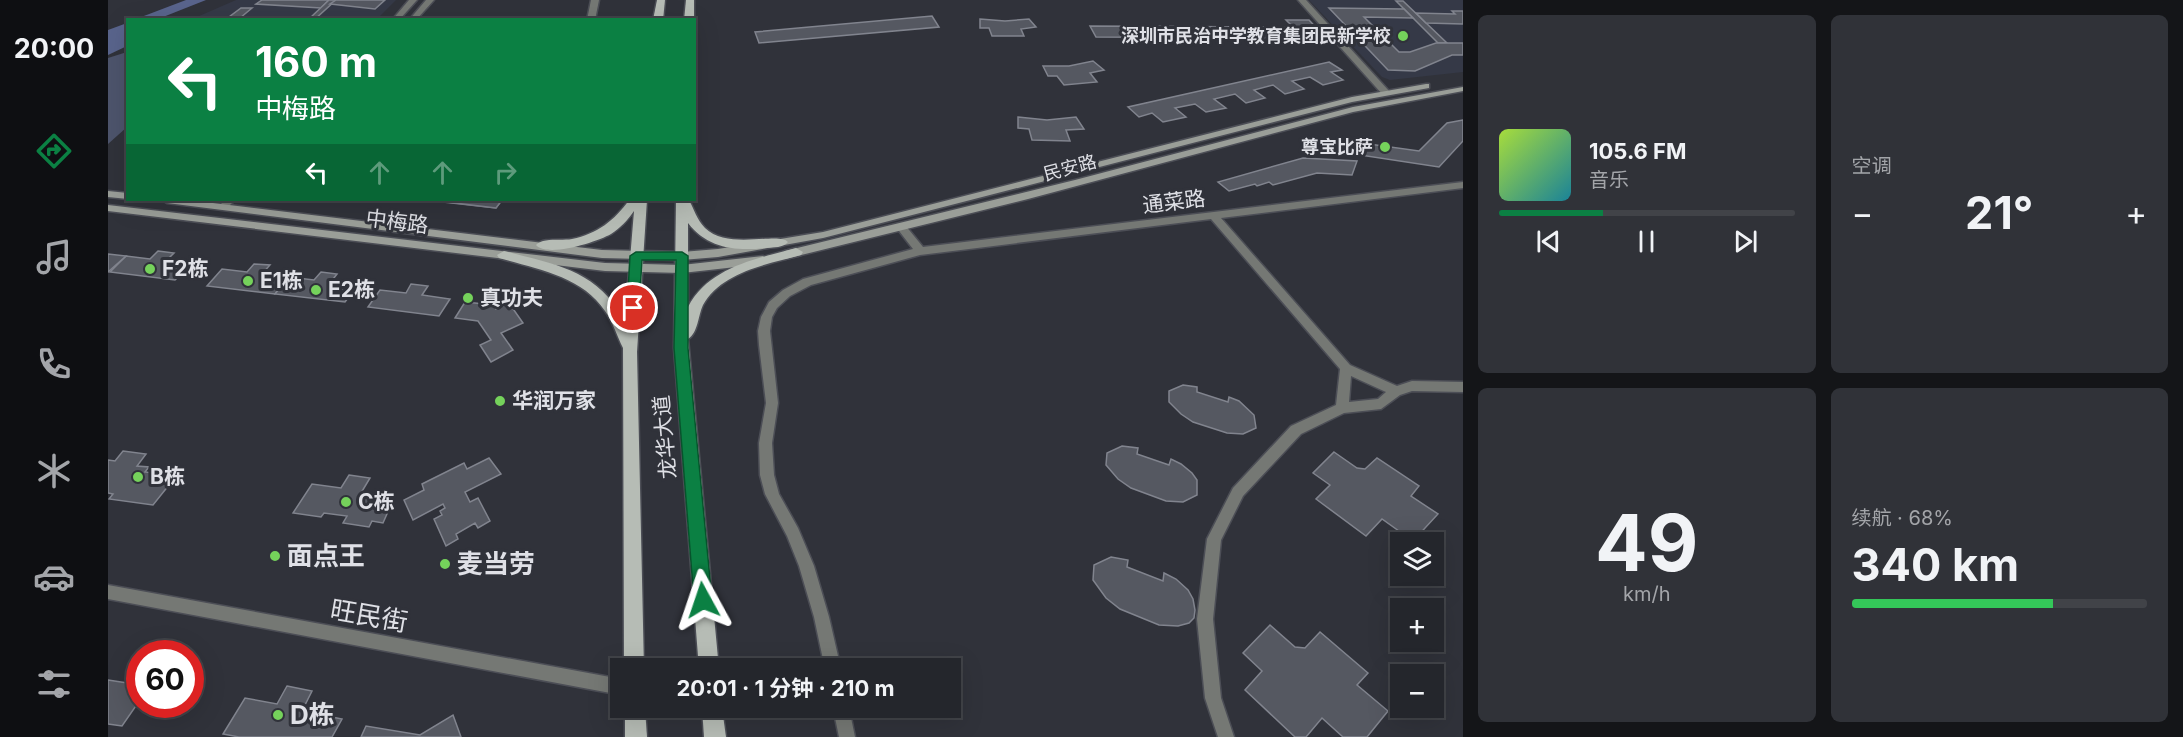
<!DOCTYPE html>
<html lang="zh">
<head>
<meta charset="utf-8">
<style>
  :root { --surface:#24262c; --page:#303238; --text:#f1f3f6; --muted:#a3a5a9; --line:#414348; --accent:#0b8043 }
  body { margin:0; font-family:Inter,"Noto Sans SC",sans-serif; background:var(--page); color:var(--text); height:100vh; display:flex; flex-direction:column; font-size:22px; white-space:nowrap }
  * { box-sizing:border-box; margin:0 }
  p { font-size:20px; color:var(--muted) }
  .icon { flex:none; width:33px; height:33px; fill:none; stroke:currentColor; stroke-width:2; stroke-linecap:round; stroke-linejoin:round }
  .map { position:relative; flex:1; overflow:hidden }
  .sheet { display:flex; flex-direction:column; gap:15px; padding:15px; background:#141518; width:720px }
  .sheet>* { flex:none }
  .hud { position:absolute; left:18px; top:18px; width:570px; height:183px; border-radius:0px; box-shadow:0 6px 24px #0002,0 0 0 2px var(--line); background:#0b8043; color:#fff; overflow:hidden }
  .buttons { position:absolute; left:1282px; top:532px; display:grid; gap:12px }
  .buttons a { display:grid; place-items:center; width:54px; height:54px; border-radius:0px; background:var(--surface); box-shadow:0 6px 24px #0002,0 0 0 2px var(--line); font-size:30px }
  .speed { position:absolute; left:18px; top:640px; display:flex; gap:12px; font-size:30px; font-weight:700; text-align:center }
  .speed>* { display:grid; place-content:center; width:78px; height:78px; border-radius:50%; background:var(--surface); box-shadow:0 6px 24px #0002,0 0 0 2px var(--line); line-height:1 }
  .speed .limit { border:9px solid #d22; background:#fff; color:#111 }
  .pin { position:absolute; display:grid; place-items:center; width:51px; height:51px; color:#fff; margin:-26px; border:3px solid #fff; border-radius:50%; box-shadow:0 2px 6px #0007 }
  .me { position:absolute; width:66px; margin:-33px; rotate:355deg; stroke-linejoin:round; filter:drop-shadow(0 0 4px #0008) }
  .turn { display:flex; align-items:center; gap:21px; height:126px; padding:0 30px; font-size:27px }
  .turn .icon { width:78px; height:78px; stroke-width:2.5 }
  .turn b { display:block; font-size:42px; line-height:51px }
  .lanes { display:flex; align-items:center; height:57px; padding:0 30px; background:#0003; justify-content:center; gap:30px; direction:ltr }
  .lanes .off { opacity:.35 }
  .big { font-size:45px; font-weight:700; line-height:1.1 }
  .sheet .card { flex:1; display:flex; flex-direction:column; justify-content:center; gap:9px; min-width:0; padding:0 21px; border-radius:9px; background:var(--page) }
  .sheet .dial { align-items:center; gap:0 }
  .dial b { font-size:78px; line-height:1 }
  .song { display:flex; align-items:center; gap:18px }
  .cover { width:72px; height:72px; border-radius:9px; background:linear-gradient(135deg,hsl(80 70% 55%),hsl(190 70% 35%)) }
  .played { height:6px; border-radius:3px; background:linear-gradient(90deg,var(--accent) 35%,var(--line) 35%) }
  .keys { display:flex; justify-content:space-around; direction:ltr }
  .heat { display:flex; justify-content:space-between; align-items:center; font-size:33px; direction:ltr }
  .charge { height:9px; border-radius:4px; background:linear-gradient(90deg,#34c759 68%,var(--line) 0) }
  .sheet .tiles { flex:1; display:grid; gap:15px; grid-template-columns:repeat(2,1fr) }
  .trip { position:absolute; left:502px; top:658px; width:351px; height:60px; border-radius:0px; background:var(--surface); box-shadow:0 6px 24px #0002,0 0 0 2px var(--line); font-weight:700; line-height:60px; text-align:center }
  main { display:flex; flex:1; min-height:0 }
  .tabs { display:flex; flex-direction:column; width:108px; justify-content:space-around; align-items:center; background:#0e0f12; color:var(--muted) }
  .tabs .icon { width:42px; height:42px }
  .tabs .active { color:var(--accent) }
  .tabs b { font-size:27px; color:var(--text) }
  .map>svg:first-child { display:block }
  .built { fill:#353947 }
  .green { fill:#4d546c }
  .forest { fill:#59648c }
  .building { fill:#555861; stroke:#81848e; stroke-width:1.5 }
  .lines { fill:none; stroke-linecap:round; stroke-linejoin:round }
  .minor-casing { stroke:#4c4e56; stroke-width:3 }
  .tertiary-casing { stroke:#4c4e56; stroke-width:3 }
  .secondary-casing { stroke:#4c4e56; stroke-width:3 }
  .primary-casing { stroke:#4c4e56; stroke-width:3 }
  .minor { fill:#757874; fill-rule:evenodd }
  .tertiary { fill:#757874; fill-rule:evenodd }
  .secondary { fill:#9a9e98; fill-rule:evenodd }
  .primary { fill:#b6bcb5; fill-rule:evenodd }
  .route { fill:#0b8043; stroke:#07532c; stroke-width:1.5 }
  .poi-dot { fill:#75d25b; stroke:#30323a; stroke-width:2 }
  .labels { text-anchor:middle; stroke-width:6; stroke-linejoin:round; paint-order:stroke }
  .far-poi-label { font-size:18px; font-weight:bold; fill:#dfe0e6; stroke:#30323a; text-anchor:end }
  .far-street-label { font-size:18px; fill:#dfe0e6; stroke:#30323a }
  .street-label { font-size:21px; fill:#dfe0e6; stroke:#30323a }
  .poi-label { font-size:21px; font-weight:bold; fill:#dfe0e6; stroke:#30323a; text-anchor:start }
  .near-poi-label { font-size:26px; font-weight:bold; fill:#dfe0e6; stroke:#30323a; text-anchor:start }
  .near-street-label { font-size:26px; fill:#dfe0e6; stroke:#30323a }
</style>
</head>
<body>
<main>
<nav class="tabs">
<b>20:00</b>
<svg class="icon active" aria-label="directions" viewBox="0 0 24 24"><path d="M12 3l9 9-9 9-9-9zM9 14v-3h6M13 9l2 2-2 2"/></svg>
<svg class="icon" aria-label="music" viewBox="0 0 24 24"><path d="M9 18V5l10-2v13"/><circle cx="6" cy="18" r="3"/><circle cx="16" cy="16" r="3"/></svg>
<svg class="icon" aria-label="phone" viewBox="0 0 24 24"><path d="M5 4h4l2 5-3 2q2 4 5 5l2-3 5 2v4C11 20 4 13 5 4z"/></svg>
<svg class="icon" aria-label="climate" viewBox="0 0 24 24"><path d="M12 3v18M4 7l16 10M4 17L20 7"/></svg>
<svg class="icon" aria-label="car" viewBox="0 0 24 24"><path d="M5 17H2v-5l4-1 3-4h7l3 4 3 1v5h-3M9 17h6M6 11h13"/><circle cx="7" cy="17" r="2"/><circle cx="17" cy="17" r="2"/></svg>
<svg class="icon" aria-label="filters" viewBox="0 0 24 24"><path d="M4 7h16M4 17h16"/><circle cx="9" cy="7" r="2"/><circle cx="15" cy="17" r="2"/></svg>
</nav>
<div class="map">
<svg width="1355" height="737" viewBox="0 0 1355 737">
  <rect width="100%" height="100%" fill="#30323a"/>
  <g class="built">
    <path d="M128,0h160l-19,19 -187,1z"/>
    <path d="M1201,0h154v72l-73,8 -8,-3z"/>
  </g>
  <path class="green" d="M19,52v75l-19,17v-86z"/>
  <g class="forest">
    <path d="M78,0h20l-48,19h-22z"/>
    <path d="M19,23v23l-19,9v-25z"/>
  </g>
  <g class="building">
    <path d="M154,0h67l-8,8 -65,-4z"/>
    <path d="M221,0h7l-22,20h-13l3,-3h7z"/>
    <path d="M228,0h49l-10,9 -45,-5z"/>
    <path d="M1288,1h7l44,42h-9z"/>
    <path d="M133,8h11l-12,10 -11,-1z"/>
    <path d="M1221,8l75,1 9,9 -49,-1 35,35h11l26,-9h27v12h-11l-37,16 -27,-1z"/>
    <path d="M1344,11h11v13l-37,-1 -10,-10 39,1z"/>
    <path d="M824,16l7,11 -180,16 -4,-11z"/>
    <path d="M872,19l25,2 24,-2 7,8 -15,2 3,7h-32l-3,-8h-9z"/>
    <path d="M1178,20h23l17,18 -230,-1 -6,-11 203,1z"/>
    <path d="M985,61l11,9 -14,3 7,9 -33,3 -7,-9h-9l-5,-10h26z"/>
    <path d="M1221,62l13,8 -11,2 12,8 -20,5 -13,-8 -18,4 12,8 -19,5 -12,-9 -19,5 11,8 -19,5 -11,-9 -21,5 12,9 -20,4 -11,-8 -20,4 11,9 -23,5 -11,-9 -13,4 -11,-10z"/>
    <path d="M910,117l29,3 29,-3 8,12 -18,1 4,11 -38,-1 -3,-11 -11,-1z"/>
    <path d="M1355,120v21l-24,26 -79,-12 9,-11 50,7 28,-28z"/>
    <path d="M1195,158l54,3 -5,14 -35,-2 -44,12 -4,-3 -12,4 -2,-2 -26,7 -11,-9z"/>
    <path d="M317,200h77l-6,8z"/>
    <path d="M322,200h72l-6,8z"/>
    <path d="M50,251l16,2 -9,9 26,3 -16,15 -65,-8 16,-16 24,3z"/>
    <path d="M0,254l18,2 -18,16z"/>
    <path d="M146,264l16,1 -8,9 26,3 -13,17 -68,-8 15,-17 25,3z"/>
    <path d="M213,272l16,2 -7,9 27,3 -12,16 -70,-8 14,-17 25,3z"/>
    <path d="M303,284l17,2 -6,9 28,4 -11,17 -71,-9 12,-17 26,3z"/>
    <path d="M357,302l29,3 2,4 13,-6 14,20 -22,10 12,17 -22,12 -11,-17 11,-5 -13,-19 -23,-3z"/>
    <path d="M1075,385l14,2v5l31,10 1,-5 10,4 15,14 2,13 -13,6 -16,-1 -34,-11 -12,-8 -12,-12v-11z"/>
    <path d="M1014,446l16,2 -1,6 32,11 2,-6 10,5 11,9 5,7v15l-14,7 -17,-1 -35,-13 -13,-9 -12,-14 1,-12z"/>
    <path d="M15,451l23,3 -9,12 12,1 -4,5 24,3 -3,4 7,1 -20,25 -44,-6 4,-5 -5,-1v-33l7,1z"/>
    <path d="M1226,452l23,16 8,1 12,-11 42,28 -8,10 27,18 -25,27 -31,-22 -16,17 -50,-37 14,-14 -17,-12z"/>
    <path d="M381,458l12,16 -36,18 5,10 8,-4 12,23 -12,7 -3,-5 -19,11 2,5 -12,7 -12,-27 8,-4 -2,-4 5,-3 -2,-4 -30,16 -9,-20 20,-10 -2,-6 42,-21 3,6z"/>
    <path d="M241,475l21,3 -9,15 33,5 -11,25 -11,-2 -3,6 -26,-4 4,-7 -23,-3 -3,4 -28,-4 19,-29 29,4z"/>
    <path d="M1003,557l17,3 -1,7 36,14 1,-8 12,6 12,11 5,9 2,11 -1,8 -5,5 -11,3 -19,-1 -39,-16 -14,-11 -13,-18 1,-15z"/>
    <path d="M1162,625l25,22 10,1 15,-16 48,41 -11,12 31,26 -21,26h-24l-21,-19 -16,19h-11l-50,-47 17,-19 -19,-18z"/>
    <path d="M0,680l32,5v15l-18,26 -14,-2z"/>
    <path d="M179,686l25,5 -10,20 40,8 -10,18h-93l-16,-3 22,-36 32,6z"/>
    <path d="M345,715l8,22h-100l5,-11 54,9z"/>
  </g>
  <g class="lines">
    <g class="minor-casing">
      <g id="minor">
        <path d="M318,0h8l-18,20h-7z"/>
        <path d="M483,0h8l-4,20h-8z"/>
        <path d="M1190,0h8l83,91v4h-6z"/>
        <path d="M1355,182v6l-242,30 129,147 47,21 15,-5 51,1v10l-51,-1 -12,4 -19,14 -37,4 -43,21 -58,62 -22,44 -8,79 8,79 13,39h-16l-13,-39 -8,-79 10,-80 26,-51 58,-62 45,-21 4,-36 -129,-150 -291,36 -109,30 -21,11 -13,12 -5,9 -2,14 8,72 -6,40 2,32 5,19 19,34 16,38 15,51 12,52h-16l-11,-52 -15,-51 -12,-30 -22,-42 -5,-19 -1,-32 7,-40 -7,-58 -1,-14 3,-14 8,-15 14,-12 20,-11 110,-30 -17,-22 5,-3 4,1 18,22zM1243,376l35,16 -8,7 -29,3z"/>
        <path d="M725,708h16l6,29h-16z"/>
      </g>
    </g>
    <g class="tertiary-casing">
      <g id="tertiary">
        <path d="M301,0h8l-18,20h-7z"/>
        <path d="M117,200h10l-8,8h-6l-2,-2z"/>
        <path d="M0,585l513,94v16l-513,-96z"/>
      </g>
    </g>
    <g class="secondary-casing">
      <g id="secondary">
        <path d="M1318,84h3v4l-77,14 -529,136 -105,19 -36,3 -80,-2 -435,-55 -5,-3h26l414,50 80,2 36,-3 105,-17 529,-135z"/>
        <path d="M1355,87v4l-110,21 -325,87 -243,60 -5,-4 5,-4 290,-71 278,-73z"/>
        <path d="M0,191l20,2v6l-20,-2z"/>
        <path d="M0,205l497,58 77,2 81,-9 5,4 -5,4 -81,9 -77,-2 -497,-60z"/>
      </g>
    </g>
    <g class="primary-casing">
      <g id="primary">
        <path d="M549,0h8l-2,20h-10z"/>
        <path d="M578,0h8v20h-10z"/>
        <path d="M521,200h18l-10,152 7,317h-20l-1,-321c-6,-12 -10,-26 -18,-37 -23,-35 -69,-42 -106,-53l-2,-3 7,-4c53,14 91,18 121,69l9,-109c-6,9 -14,17 -23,23 -14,8 -64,24 -75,11 7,-8 25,-4 36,-6 25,-5 43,-19 57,-39z"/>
        <path d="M568,200h13c5,9 8,20 16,28 24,23 74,3 83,14 -5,6 -14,5 -22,6 -30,3 -58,1 -78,-25v84c21,-40 68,-48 108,-59l7,4 -2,3c-33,9 -80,17 -98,50 -5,11 -5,28 -15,34l31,330h-20l-25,-321z"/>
        <path d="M517,708h20l2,29h-22z"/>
        <path d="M594,708h20l4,29h-22z"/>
      </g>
    </g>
    <use href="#minor" class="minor"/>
    <use href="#tertiary" class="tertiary"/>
    <use href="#secondary" class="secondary"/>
    <use href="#primary" class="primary"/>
  </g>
  <path class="route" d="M528,252h46l6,4v92l24,252 -3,6 -6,3 -6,-3 -3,-6 -20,-252 2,-88h-34l-3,48 -6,5 -6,-5 3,-52z"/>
  <g class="poi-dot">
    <circle cx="1295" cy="36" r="6"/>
    <circle cx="1277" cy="147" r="6"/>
    <circle cx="42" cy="269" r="6"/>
    <circle cx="140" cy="281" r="6"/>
    <circle cx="208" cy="290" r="6"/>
    <circle cx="360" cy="298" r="6"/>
    <circle cx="392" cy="401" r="6"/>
    <circle cx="30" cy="477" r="6"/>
    <circle cx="238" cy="502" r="6"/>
    <circle cx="167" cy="556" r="6"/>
    <circle cx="337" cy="564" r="6"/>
    <circle cx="170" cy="715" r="6"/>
  </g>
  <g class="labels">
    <g class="far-poi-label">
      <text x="1283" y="42">深圳市民治中学教育集团民新学校</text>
      <text x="1265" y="153">尊宝比萨</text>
    </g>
    <g class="far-street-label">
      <text transform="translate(962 168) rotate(-15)" y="6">民安路</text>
    </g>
    <g class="street-label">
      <text transform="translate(1066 202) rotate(-7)" y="7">通菜路</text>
      <text transform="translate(289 222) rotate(7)" y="7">中梅路</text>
      <text transform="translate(557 437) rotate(-95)" y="7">龙华大道</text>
    </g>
    <g class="poi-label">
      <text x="54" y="276">F2栋</text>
      <text x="152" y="288">E1栋</text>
      <text x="220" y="297">E2栋</text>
      <text x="372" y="305">真功夫</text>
      <text x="404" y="408">华润万家</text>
      <text x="42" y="484">B栋</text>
      <text x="250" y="509">C栋</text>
    </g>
    <g class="near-poi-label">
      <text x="179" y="565">面点王</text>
      <text x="349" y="573">麦当劳</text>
      <text x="182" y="724">D栋</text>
    </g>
    <g class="near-street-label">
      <text transform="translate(261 616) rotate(10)" y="9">旺民街</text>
    </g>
  </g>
</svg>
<div class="buttons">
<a><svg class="icon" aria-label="layers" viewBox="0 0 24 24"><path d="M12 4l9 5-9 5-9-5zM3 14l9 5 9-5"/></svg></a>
<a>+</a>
<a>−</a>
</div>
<div class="speed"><div class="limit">60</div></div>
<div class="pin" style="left:525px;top:308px;background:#d93025"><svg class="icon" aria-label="arrive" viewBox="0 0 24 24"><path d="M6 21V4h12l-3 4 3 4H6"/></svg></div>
<svg class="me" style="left:595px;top:600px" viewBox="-20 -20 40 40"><path d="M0-17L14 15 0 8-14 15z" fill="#0b8043" stroke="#fff" stroke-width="4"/></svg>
<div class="trip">20:01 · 1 分钟 · 210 m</div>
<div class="hud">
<div class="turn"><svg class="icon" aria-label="left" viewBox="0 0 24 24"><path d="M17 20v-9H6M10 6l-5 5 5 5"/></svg><div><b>160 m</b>中梅路</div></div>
<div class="lanes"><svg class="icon" aria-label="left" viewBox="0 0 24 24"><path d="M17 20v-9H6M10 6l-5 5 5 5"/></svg><svg class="icon off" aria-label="ahead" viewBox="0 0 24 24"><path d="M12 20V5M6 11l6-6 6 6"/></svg><svg class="icon off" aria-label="ahead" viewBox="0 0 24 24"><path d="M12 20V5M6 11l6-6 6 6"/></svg><svg class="icon off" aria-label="right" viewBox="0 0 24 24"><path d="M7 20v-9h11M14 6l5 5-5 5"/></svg></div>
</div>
</div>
<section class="sheet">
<div class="tiles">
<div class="card">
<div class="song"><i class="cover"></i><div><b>105.6 FM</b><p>音乐</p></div></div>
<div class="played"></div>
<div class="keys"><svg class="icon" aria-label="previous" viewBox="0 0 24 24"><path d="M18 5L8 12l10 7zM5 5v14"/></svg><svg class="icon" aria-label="pause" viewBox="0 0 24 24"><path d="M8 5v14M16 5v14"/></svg><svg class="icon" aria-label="next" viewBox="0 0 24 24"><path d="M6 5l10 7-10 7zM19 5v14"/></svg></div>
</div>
<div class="card"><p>空调</p>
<div class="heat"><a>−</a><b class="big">21°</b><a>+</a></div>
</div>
<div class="card dial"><b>49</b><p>km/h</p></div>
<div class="card"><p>续航 · 68%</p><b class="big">340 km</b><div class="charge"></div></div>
</div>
</section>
</main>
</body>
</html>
